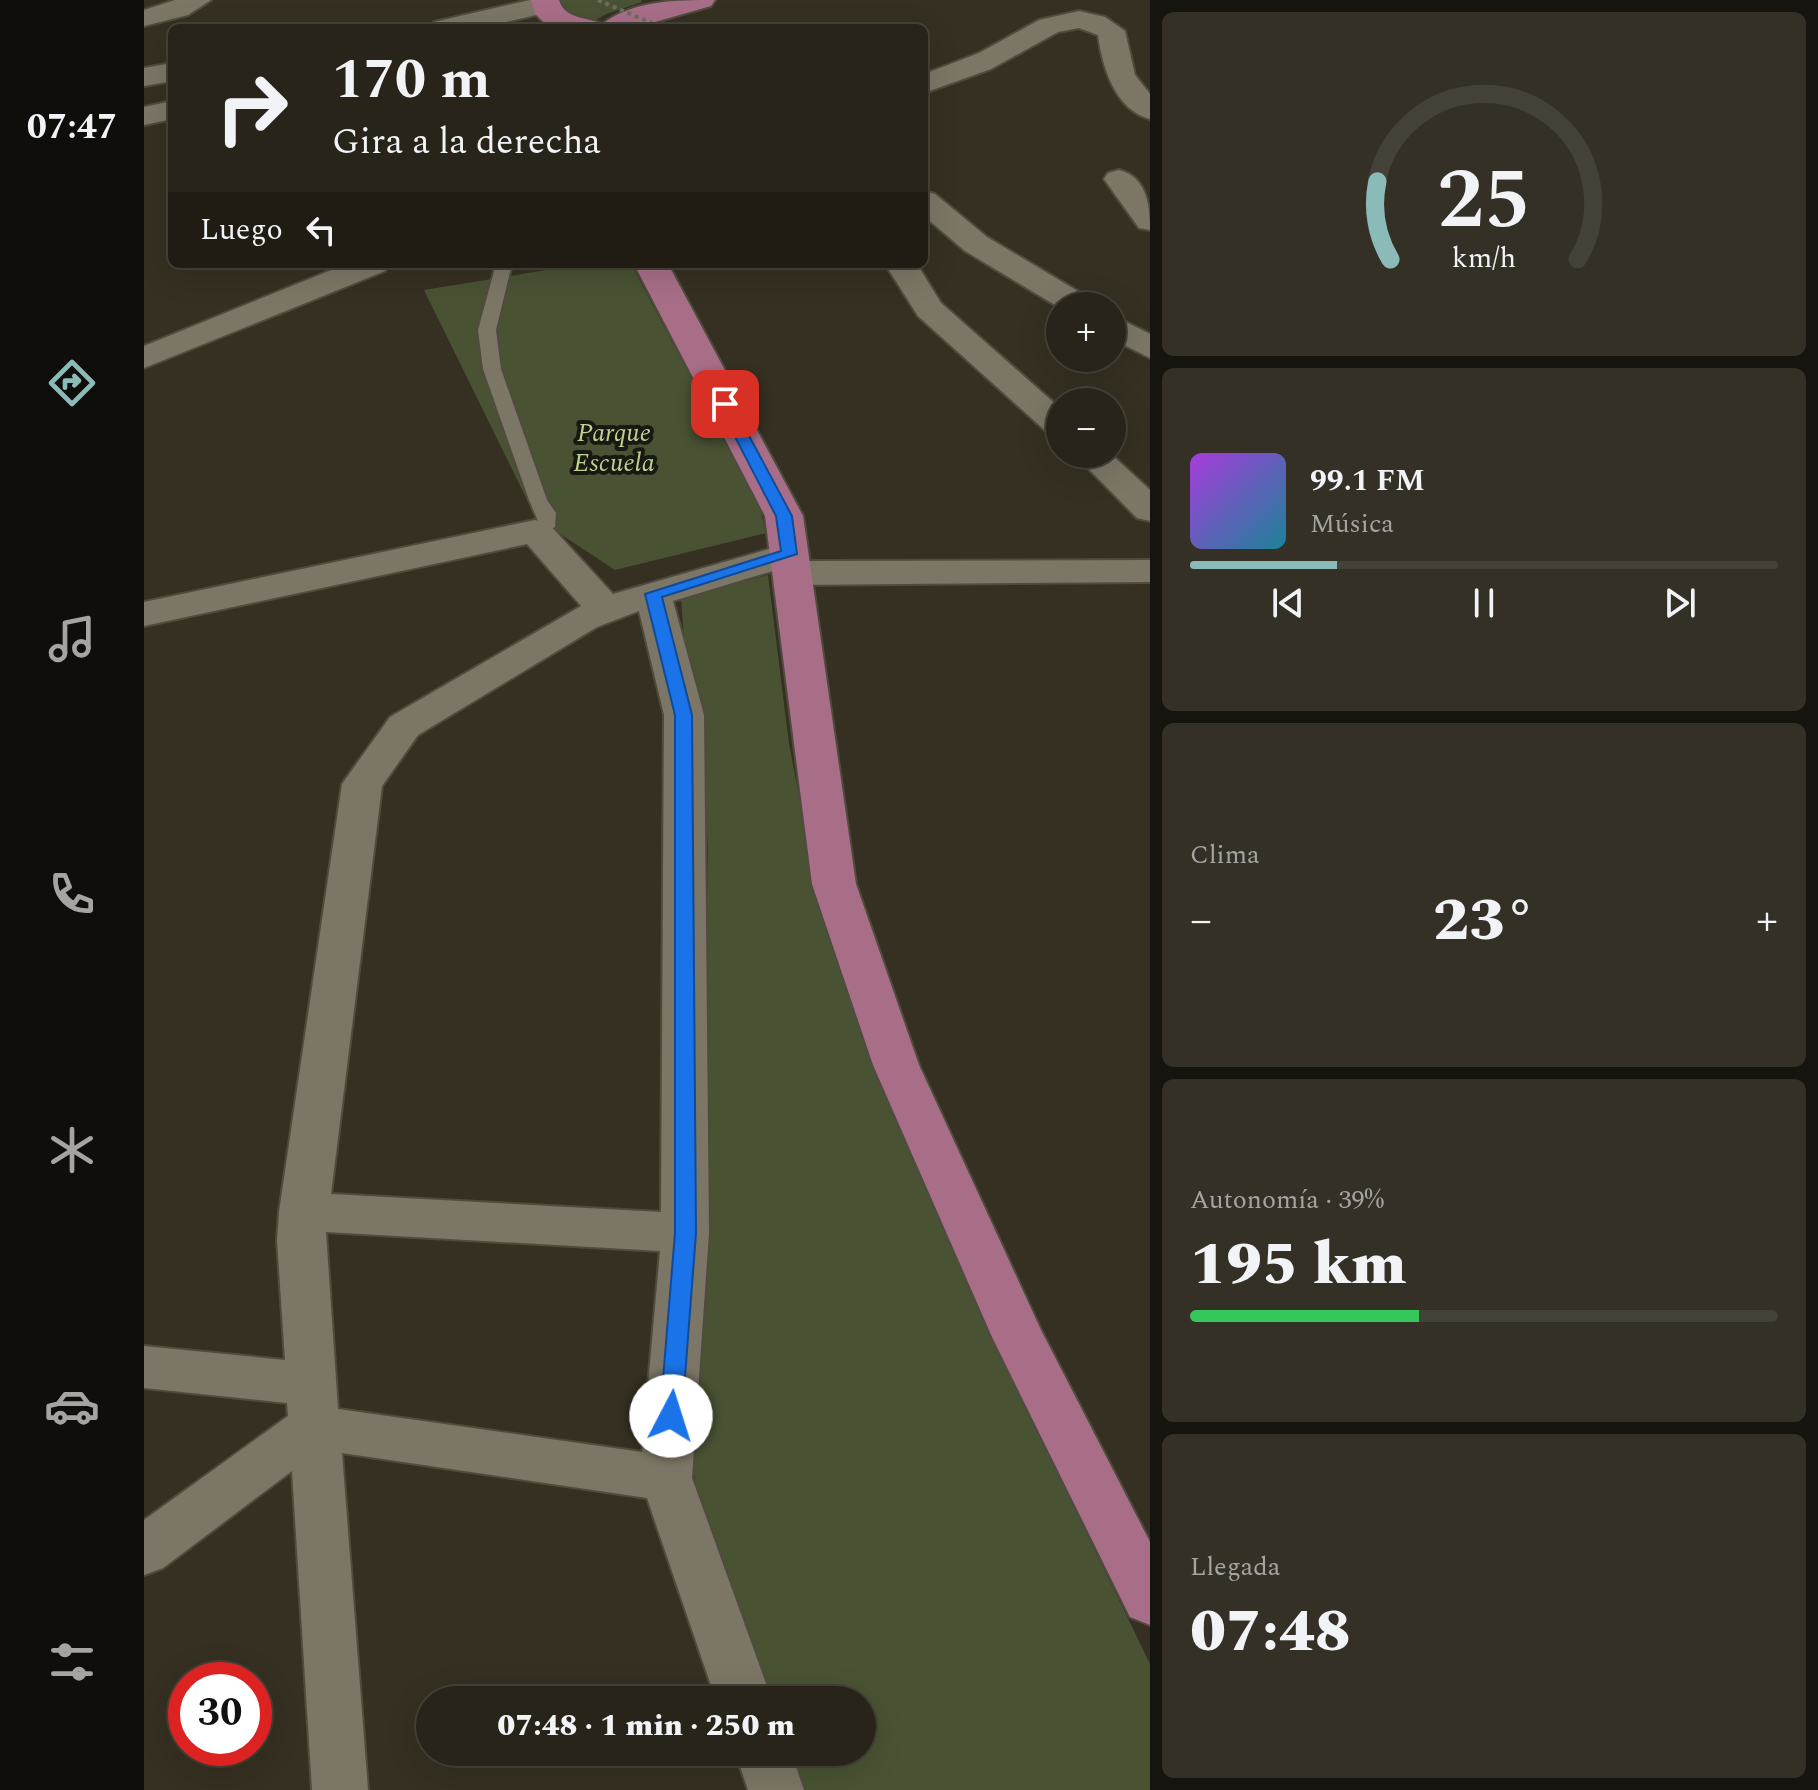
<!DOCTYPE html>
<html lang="es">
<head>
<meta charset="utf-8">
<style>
  :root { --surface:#282419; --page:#343026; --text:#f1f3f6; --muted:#a5a4a2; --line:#444138; --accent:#8bbbb9 }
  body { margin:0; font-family:Spectral,serif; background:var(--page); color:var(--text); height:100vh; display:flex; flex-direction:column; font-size:30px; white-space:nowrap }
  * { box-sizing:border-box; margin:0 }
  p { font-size:26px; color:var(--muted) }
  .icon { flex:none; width:44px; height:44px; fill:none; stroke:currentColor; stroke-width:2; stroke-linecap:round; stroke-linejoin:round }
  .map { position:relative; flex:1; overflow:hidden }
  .details { display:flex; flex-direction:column; gap:12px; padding:12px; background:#16140e; width:668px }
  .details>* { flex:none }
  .banner { position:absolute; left:24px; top:24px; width:760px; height:244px; border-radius:12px; box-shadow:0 8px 32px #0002,0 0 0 2px var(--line); background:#282419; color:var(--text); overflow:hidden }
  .controls { position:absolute; left:902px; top:292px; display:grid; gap:16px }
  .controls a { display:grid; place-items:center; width:80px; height:80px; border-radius:50%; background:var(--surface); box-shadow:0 8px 32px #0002,0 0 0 2px var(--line); font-size:40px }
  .speed { position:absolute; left:24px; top:1662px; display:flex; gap:16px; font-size:40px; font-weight:700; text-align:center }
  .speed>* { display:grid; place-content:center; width:104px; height:104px; border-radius:50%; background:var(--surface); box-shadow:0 8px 32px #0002,0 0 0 2px var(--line); line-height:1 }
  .speed .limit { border:12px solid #d22; background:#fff; color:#111 }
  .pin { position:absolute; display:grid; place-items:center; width:68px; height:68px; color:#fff; margin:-34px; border-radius:16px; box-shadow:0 4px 12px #0006 }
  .me { position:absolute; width:88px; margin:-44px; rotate:5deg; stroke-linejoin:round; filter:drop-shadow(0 0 6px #0008) }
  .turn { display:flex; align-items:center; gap:28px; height:168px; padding:0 32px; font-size:36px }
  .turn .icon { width:104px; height:104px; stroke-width:2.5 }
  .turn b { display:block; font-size:56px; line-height:68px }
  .then { display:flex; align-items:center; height:76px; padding:0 32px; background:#0003; gap:16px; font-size:30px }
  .big { font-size:60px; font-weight:800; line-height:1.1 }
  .details .widget { flex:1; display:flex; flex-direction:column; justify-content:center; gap:12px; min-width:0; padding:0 28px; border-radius:12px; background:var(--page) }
  .details .dial { align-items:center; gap:0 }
  .dial svg { height:208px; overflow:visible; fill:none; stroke:var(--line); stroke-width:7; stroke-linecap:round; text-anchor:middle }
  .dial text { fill:var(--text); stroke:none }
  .song { display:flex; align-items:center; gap:24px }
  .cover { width:96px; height:96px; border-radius:12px; background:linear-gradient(135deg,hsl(280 70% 55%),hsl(190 70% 35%)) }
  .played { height:8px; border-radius:4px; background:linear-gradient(90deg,var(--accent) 25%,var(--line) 25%) }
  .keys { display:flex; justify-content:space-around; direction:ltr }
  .heat { display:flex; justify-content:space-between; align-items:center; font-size:44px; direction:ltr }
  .charge { height:12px; border-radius:6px; background:linear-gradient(90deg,#34c759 39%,var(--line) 0) }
  .trip { position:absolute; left:272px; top:1686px; width:460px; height:80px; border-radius:40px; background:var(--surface); box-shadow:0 8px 32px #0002,0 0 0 2px var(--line); font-weight:800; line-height:80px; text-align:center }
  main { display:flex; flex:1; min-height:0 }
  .menu { display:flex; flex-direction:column; width:144px; justify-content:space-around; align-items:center; background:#100e0a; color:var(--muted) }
  .menu .icon { width:56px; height:56px }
  .menu .active { color:var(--accent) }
  .menu b { font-size:36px; color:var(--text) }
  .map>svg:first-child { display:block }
  .green { fill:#495333 }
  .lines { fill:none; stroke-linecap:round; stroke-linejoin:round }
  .service-casing { stroke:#504b3f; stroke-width:4 }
  .minor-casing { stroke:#504b3f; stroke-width:4 }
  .primary-casing { stroke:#504b3f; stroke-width:4 }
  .service { fill:#7c7666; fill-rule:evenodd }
  .minor { fill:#7c7666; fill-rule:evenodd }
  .primary { fill:#a86e88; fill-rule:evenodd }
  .path-bridge { stroke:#706b5e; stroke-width:4; stroke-dasharray:4 4; stroke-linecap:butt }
  .route { fill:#1a73e8; stroke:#114b97; stroke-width:2 }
  .labels { text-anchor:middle; stroke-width:8; stroke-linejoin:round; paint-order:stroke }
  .park-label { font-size:26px; font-style:italic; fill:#bcd091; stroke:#1a1812 }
</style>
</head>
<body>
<main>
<nav class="menu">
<b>07:47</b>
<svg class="icon active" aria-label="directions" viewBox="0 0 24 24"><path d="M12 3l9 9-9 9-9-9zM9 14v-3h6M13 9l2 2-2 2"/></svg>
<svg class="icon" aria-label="music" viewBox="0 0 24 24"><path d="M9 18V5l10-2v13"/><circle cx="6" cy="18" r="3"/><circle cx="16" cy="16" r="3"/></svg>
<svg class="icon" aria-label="phone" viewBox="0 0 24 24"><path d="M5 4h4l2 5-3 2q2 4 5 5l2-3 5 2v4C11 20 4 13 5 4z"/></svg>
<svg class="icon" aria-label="climate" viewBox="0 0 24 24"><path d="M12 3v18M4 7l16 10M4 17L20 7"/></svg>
<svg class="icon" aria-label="car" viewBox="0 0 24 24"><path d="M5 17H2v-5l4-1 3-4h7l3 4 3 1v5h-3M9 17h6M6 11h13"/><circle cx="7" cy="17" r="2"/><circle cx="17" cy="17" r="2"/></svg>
<svg class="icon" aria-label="filters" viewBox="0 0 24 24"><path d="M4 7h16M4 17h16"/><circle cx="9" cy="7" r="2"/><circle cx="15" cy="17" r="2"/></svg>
</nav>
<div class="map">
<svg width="1006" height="1790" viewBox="0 0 1006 1790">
  <rect width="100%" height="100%" fill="#353021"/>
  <g class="green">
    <path d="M410,0h87l1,2 -36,12 -15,9 -26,-6z"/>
    <path d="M439,264h48l129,244 6,25 -151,37 -79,-52 -112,-228z"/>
    <path d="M624,575l21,169 34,175 63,177 122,275 142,293v126h-353l-14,-38h79v-52h-98l-65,-175 -6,-62 9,-194 6,-421 -8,-112 -15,-81 -4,-56z"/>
  </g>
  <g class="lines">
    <g class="service-casing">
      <path id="service" d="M352,264h16l-16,66 5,39 46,131 9,13 -1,14 -20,10 -9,-6 12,-10 -9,-21 -46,-131 -5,-39z"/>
    </g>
    <g class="minor-casing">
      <g id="minor">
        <path d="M31,0h36l-23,15 -44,11v-16z"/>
        <path d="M386,0h24l4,5 -4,6 -74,17h-50l4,-6z"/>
        <path d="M935,11l26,6 20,14 10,44 15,19v25c-35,-9 -48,-53 -52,-84l-19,-7 -21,4 -67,37 -67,24v-19l55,-21 60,-33z"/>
        <path d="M28,63v18l-28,5v-18z"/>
        <path d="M28,101v18l-28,6v-18z"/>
        <path d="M975,170c28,7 31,36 31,60l-11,-2 -35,-49 4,-6z"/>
        <path d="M780,191l11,3 52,43 104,62 5,7 -36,2 -95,-57 -41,-35z"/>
        <path d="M202,264h44l-5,7 -241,97v-22z"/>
        <path d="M741,264h32l24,39 119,105v28l-12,-3 -130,-117z"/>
        <path d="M968,315l38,19v24l-38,-19z"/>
        <path d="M930,454h37l39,36v31l-13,-3z"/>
        <path d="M391,520l13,3 65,71 177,-51 13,3 5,8 -5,7 347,-1v22l-358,3 -13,-4 -3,-11 -103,31 31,114 5,518 -17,245 80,222h-56l-69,-202 -305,-45 26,337h-56l-20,-319 -129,97 -19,7v-55l144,-104 -1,-13 -143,-15v-42l141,14 -8,-120 2,-28 63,-428 48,-67 191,-111 -54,-62 -383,82v-24zM495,611l25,104 -3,497 -330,-18 51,-408 36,-51 179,-108zM182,1232l334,19 -18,201 -304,-43z"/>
        <path d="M591,1752h56l13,38h-56z"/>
      </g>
    </g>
    <g class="primary-casing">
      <g id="primary">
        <path d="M387,0h28c6,20 27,16 43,24 32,-24 75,-24 113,-24l-4,6 -77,22 -85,-1 -14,-13z"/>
        <path d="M490,264h34l135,252 53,368 63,181 122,265 109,212v83l-20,-8 -138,-280 -119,-272 -61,-181 -47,-368z"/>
      </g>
    </g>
    <use href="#service" class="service"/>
    <use href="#minor" class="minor"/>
    <use href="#primary" class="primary"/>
    <path class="path-bridge" d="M454,0l65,28"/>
  </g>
  <path class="route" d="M581,400l7,4 60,112 5,38 -135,43 30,118 4,518 -14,183 -4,7h-15l-3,-7 15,-183v-518l-30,-121 136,-43 -5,-35 -58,-112z"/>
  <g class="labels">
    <g class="park-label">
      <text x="470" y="441">Parque<tspan x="470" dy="30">Escuela</tspan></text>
    </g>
  </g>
</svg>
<div class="controls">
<a>+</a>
<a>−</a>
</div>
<div class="speed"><div class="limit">30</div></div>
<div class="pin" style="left:581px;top:404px;background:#d93025"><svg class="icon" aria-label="arrive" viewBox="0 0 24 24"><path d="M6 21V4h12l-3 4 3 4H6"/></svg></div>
<svg class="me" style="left:527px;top:1416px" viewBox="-20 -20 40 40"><circle r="19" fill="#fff"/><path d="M0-13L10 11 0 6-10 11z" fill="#1a73e8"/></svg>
<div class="trip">07:48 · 1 min · 250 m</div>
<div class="banner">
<div class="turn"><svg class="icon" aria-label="right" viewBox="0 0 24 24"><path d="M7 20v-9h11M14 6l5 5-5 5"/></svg><div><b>170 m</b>Gira a la derecha</div></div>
<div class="then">Luego<svg class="icon" aria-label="left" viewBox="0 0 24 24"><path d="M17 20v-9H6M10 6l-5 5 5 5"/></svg></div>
</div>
</div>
<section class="details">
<div class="widget dial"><svg viewBox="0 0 100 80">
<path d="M14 69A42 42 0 1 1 86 69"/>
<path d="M14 69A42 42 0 0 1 9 39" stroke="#8bbbb9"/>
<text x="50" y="56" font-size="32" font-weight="700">25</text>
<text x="50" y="72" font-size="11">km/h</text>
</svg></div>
<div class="widget">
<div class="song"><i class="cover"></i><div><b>99.1 FM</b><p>Música</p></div></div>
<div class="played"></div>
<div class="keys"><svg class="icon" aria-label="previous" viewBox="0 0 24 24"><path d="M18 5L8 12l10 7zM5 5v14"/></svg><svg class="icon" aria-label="pause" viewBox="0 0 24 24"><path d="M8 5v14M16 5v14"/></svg><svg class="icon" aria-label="next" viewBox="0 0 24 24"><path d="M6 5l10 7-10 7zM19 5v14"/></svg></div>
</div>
<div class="widget"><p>Clima</p>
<div class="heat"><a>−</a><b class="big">23°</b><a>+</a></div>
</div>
<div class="widget"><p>Autonomía · 39%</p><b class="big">195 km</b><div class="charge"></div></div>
<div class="widget"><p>Llegada</p><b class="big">07:48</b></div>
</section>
</main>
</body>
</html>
